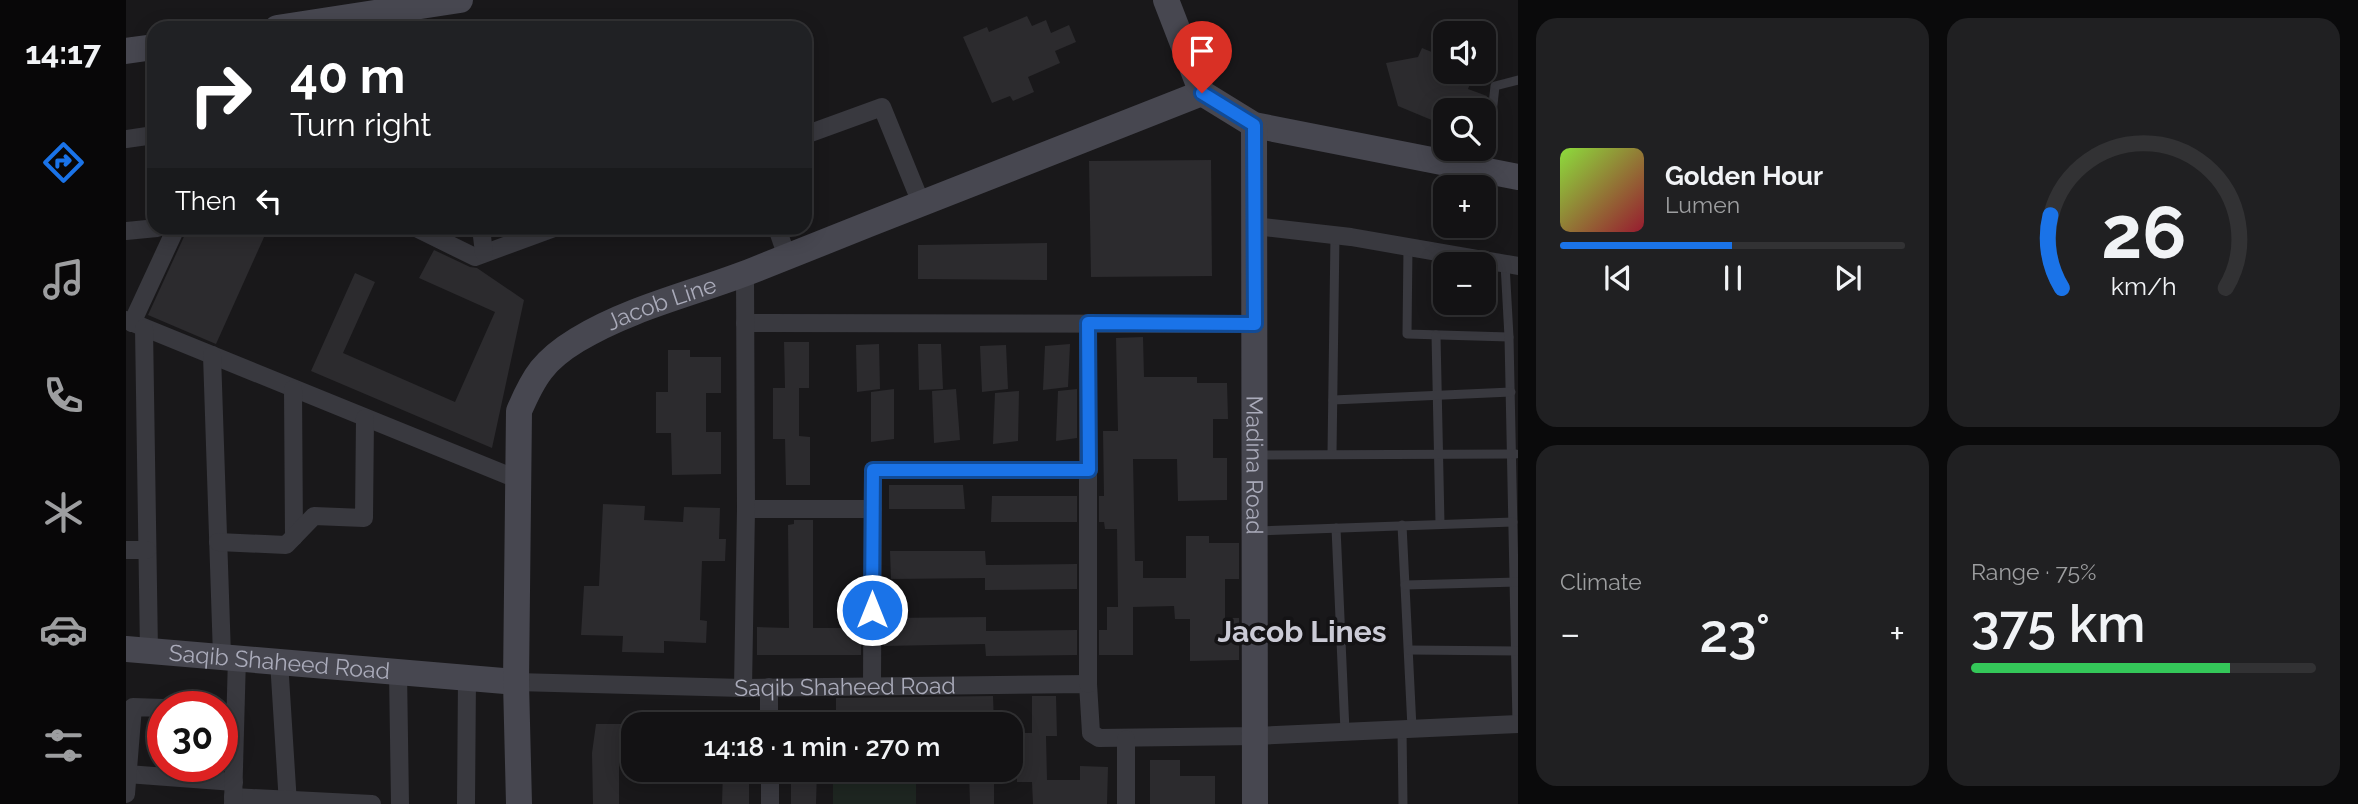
<!DOCTYPE html>
<html lang="en">
<head>
<meta charset="utf-8">
<style>
  :root { --surface:#131214; --page:#202022; --text:#f1f3f6; --muted:#9d9ea0; --line:#323234; --accent:#1a73e8 }
  body { margin:0; font-family:Raleway,sans-serif; background:var(--page); color:var(--text); height:100vh; display:flex; flex-direction:column; font-size:26px; white-space:nowrap }
  * { box-sizing:border-box; margin:0 }
  p { font-size:23px; color:var(--muted) }
  .icon { flex:none; width:38px; height:38px; fill:none; stroke:currentColor; stroke-width:2; stroke-linecap:round; stroke-linejoin:round }
  .map { position:relative; flex:1; overflow:hidden }
  .sheet { display:flex; flex-direction:column; gap:18px; padding:18px; background:#0a0a0b; width:840px }
  .sheet>* { flex:none }
  .guide { position:absolute; left:21px; top:21px; width:665px; height:214px; border-radius:21px; box-shadow:0 4px 18px #0003,0 0 0 2px var(--line); background:#202124; color:#fff; overflow:hidden }
  .fabs { position:absolute; left:1307px; top:21px; display:grid; gap:14px }
  .fabs a { display:grid; place-items:center; width:63px; height:63px; border-radius:14px; background:var(--surface); box-shadow:0 4px 18px #0003,0 0 0 2px var(--line); font-size:35px }
  .speed { position:absolute; left:21px; top:691px; display:flex; gap:14px; font-size:35px; font-weight:700; text-align:center }
  .speed>* { display:grid; place-content:center; width:91px; height:91px; border-radius:50%; background:var(--surface); box-shadow:0 4px 18px #0003,0 0 0 2px var(--line); line-height:1 }
  .speed .limit { border:10px solid #d22; background:#fff; color:#111 }
  .pin { position:absolute; display:grid; place-items:center; width:60px; height:60px; color:#fff; margin:-72px -30px; border-radius:50% 50% 50% 0; rotate:-45deg; box-shadow:0 0 7px #0007 }
  .pin .icon { rotate:45deg }
  .me { position:absolute; width:77px; margin:-38px; rotate:0deg; stroke-linejoin:round; filter:drop-shadow(0 0 5px #0008) }
  .turn { display:flex; align-items:center; gap:24px; height:147px; padding:0 28px; font-size:32px }
  .turn .icon { width:91px; height:91px; stroke-width:2.5 }
  .turn b { display:block; font-size:49px; line-height:60px }
  .then { display:flex; align-items:center; height:66px; padding:0 28px; background:#0003; gap:14px; font-size:26px }
  .big { font-size:52px; font-weight:600; line-height:1.1 }
  .sheet .card { flex:1; display:flex; flex-direction:column; justify-content:center; gap:10px; min-width:0; padding:0 24px; border-radius:21px; background:var(--page) }
  .sheet .dial { align-items:center; gap:0 }
  .dial svg { height:182px; overflow:visible; fill:none; stroke:var(--line); stroke-width:7; stroke-linecap:round; text-anchor:middle }
  .dial text { fill:var(--text); stroke:none }
  .song { display:flex; align-items:center; gap:21px }
  .cover { width:84px; height:84px; border-radius:10px; background:linear-gradient(135deg,hsl(90 70% 55%),hsl(350 70% 35%)) }
  .played { height:7px; border-radius:4px; background:linear-gradient(90deg,var(--accent) 50%,var(--line) 50%) }
  .keys { display:flex; justify-content:space-around; direction:ltr }
  .heat { display:flex; justify-content:space-between; align-items:center; font-size:38px; direction:ltr }
  .charge { height:10px; border-radius:5px; background:linear-gradient(90deg,#34c759 75%,var(--line) 0) }
  .sheet .tiles { flex:1; display:grid; gap:18px; grid-template-columns:repeat(2,1fr) }
  .trip { position:absolute; left:495px; top:712px; width:402px; height:70px; border-radius:21px; background:var(--surface); box-shadow:0 4px 18px #0003,0 0 0 2px var(--line); font-weight:600; line-height:70px; text-align:center }
  main { display:flex; flex:1; min-height:0 }
  .tab-bar { display:flex; flex-direction:column; width:126px; justify-content:space-around; align-items:center; background:#080708; color:var(--muted) }
  .tab-bar .icon { width:49px; height:49px }
  .tab-bar .current { color:var(--accent) }
  .tab-bar b { font-size:32px; color:var(--text) }
  .map>svg:first-child { display:block }
  .green { fill:#1e2621 }
  .building { fill:#2c2b2e }
  .lines { fill:none; stroke-linecap:round; stroke-linejoin:round }
  .lane { stroke:#39393f; stroke-width:9 }
  .street { stroke:#39393f; stroke-width:18 }
  .secondary { stroke:#474750; stroke-width:26 }
  .route-casing { stroke:#114b97; stroke-width:18 }
  .route { stroke:#1a73e8; stroke-width:12 }
  .labels { text-anchor:middle; stroke-width:7; stroke-linejoin:round; paint-order:stroke }
  .street-label { font-size:23px; fill:#aaabba; stroke:#141315 }
  .district-label { font-size:30px; font-weight:bold; fill:#cbcbd6; stroke:#141315 }
</style>
</head>
<body>
<main>
<nav class="tab-bar">
<b>14:17</b>
<svg class="icon current" aria-label="directions" viewBox="0 0 24 24"><path d="M12 3l9 9-9 9-9-9zM9 14v-3h6M13 9l2 2-2 2"/></svg>
<svg class="icon" aria-label="music" viewBox="0 0 24 24"><path d="M9 18V5l10-2v13"/><circle cx="6" cy="18" r="3"/><circle cx="16" cy="16" r="3"/></svg>
<svg class="icon" aria-label="phone" viewBox="0 0 24 24"><path d="M5 4h4l2 5-3 2q2 4 5 5l2-3 5 2v4C11 20 4 13 5 4z"/></svg>
<svg class="icon" aria-label="climate" viewBox="0 0 24 24"><path d="M12 3v18M4 7l16 10M4 17L20 7"/></svg>
<svg class="icon" aria-label="car" viewBox="0 0 24 24"><path d="M5 17H2v-5l4-1 3-4h7l3 4 3 1v5h-3M9 17h6M6 11h13"/><circle cx="7" cy="17" r="2"/><circle cx="17" cy="17" r="2"/></svg>
<svg class="icon" aria-label="filters" viewBox="0 0 24 24"><path d="M4 7h16M4 17h16"/><circle cx="9" cy="7" r="2"/><circle cx="15" cy="17" r="2"/></svg>
</nav>
<div class="map">
<svg width="1392" height="804" viewBox="0 0 1392 804">
  <rect width="100%" height="100%" fill="#19181a"/>
  <rect class="green" x="707" y="770" width="83" height="34"/>
  <g class="building">
    <path d="M901,16l5,10 14,-6 5,13 18,-8 7,17 -21,9 5,12 -32,14 6,15 -21,9 -3,-5 -18,7 -29,-66 24,-10 2,5z"/>
    <path d="M1296,48l24,10v14h15l-2,4 12,5 -3,8 19,7 -2,14h-39v16l-48,-20 -12,-43 32,-6z"/>
    <path d="M1085,160l1,116 -121,1 -2,-116z"/>
    <path d="M62,228h60l17,7 -49,109 -68,-29z"/>
    <path d="M921,243v37l-129,-1v-34z"/>
    <path d="M308,250l36,17 7,1 47,32 -32,148 -181,-77 44,-98 20,9 -32,71 112,49 40,-90 -76,-34z"/>
    <path d="M1017,337l1,40h53v6h30l1,36h-15v39h14v42l-49,1 -1,-42h-44l2,102h8v17h43v-42h23v7h30v36h-14v39h14v42l-49,1v-42h-15l-1,-13 -41,1v48h-34v-25h8v-23h11l-1,-78h-12l-1,-7h-5v-26h5l-1,-65h15l-2,-93z"/>
    <path d="M658,342h25v46h-10v48l11,1v48h-24l-1,-46h-12v-51h21h-9z"/>
    <path d="M753,344l1,45 -23,3 -1,-47z"/>
    <path d="M792,344h23l2,45 -24,1z"/>
    <path d="M944,344l-2,43 -25,3 2,-44z"/>
    <path d="M880,345l2,44 -26,3 -2,-46z"/>
    <path d="M542,350h22v7h31v36h-15v39h15v42l-49,1 -1,-42h-15v-41h12z"/>
    <path d="M768,389v50l-23,3v-50z"/>
    <path d="M830,389l4,51 -26,3 -2,-52z"/>
    <path d="M951,389v49l-21,3 2,-50z"/>
    <path d="M893,391l-1,50 -25,3 2,-51z"/>
    <path d="M763,485h74l2,24h-76z"/>
    <path d="M866,496h85v26h-86z"/>
    <path d="M477,504l42,2 -1,14 39,2 1,-15 36,1 -1,31h7l-1,22h-23l-2,59 7,1 -1,22 -42,-2v12l-42,-1 1,-16 -42,-1 3,-49h15z"/>
    <path d="M668,520h19v108h48v27h-104v-28l32,1 -1,-103 6,-1z"/>
    <path d="M764,551h95l1,14 91,-1v25l-92,1v-12l-94,1z"/>
    <path d="M860,617v14l91,-1v25l-91,1 -1,-12 -101,2v-18h7v-10z"/>
    <path d="M867,696l1,28h-25v-2h-133v-24z"/>
    <path d="M906,696h24l1,40h-11l1,44h33v-14l28,1 -1,37h-74l-1,-22h-15l-2,-49h17z"/>
    <path d="M470,724h38v26l-15,1v53h-26l-1,-51z"/>
    <path d="M1024,760h30v16h35v28h-65z"/>
    <path d="M597,770h26v34h-27z"/>
    <path d="M665,770h26l-1,34h-25z"/>
    <path d="M843,770h25v34h-24z"/>
  </g>
  <g class="lines">
    <g class="lane">
      <path d="M1360,170l9,-84 23,-6"/>
      <path d="M1282,247l-1,87 102,3"/>
      <path d="M1379,264l4,73 8,387"/>
      <path d="M1310,335l4,189"/>
      <path d="M1207,400l178,-8"/>
      <path d="M1206,454l3,-219"/>
      <path d="M1131,455l259,-1"/>
      <path d="M1276,525l10,203"/>
      <path d="M1210,528l9,203"/>
      <path d="M1130,531l257,-9"/>
      <path d="M1279,585l113,-3"/>
      <path d="M1283,650l109,1"/>
      <path d="M1276,729l1,75"/>
    </g>
    <g class="street">
      <path d="M679,135l77,-28 39,96"/>
      <path d="M0,139l28,-4"/>
      <path d="M1128,226l97,11 167,29"/>
      <path d="M290,228l59,29 79,-29"/>
      <path d="M355,228l3,25"/>
      <path d="M651,228l10,29"/>
      <path d="M0,231l31,-3"/>
      <path d="M0,320l393,160"/>
      <path d="M6,323l44,-95"/>
      <path d="M619,323l509,1"/>
      <path d="M18,328l5,323"/>
      <path d="M86,355l10,301"/>
      <path d="M167,389l1,148"/>
      <path d="M620,509h127"/>
      <path d="M92,542l68,3 28,-29 50,2 1,-100"/>
      <path d="M0,550h21"/>
      <path d="M153,661l9,143"/>
      <path d="M272,671l2,133"/>
      <path id="s1" d="M390,682l227,6 345,-4 3,49 8,5 156,-2 263,-12"/>
      <path d="M962,684v-361"/>
      <path d="M746,686l1,-216h216"/>
      <path d="M643,687v37"/>
      <path d="M617,688l3,-179 -1,-235"/>
      <path d="M644,770v34"/>
      <path d="M1,774l107,8"/>
      <path d="M0,794l7,-87 30,1"/>
      <path d="M107,797l139,7"/>
      <path d="M107,804l4,-147"/>
      <path d="M340,804l1,-126"/>
      <path d="M1000,804v-65"/>
    </g>
    <g class="secondary">
      <path d="M1040,0l36,93 52,32 264,52"/>
      <path d="M151,28l183,-28"/>
      <path d="M0,51l28,-4"/>
      <path id="s2" d="M1128,125l1,679"/>
      <path id="s3" d="M0,649l390,33"/>
      <path id="s4" d="M393,804l-3,-122 3,-271c15,-35 25,-51 58,-71 54,-33 119,-47 177,-70 149,-60 299,-118 448,-177"/>
    </g>
  </g>
  <g class="lines">
    <g class="route-casing">
      <path id="route" d="M746,610l1,-140h216l-1,-147 167,1 -1,-199 -52,-32"/>
    </g>
    <use href="#route" class="route"/>
  </g>
  <g class="labels">
    <g class="street-label">
      <text dy="8" stroke="none"><textPath href="#s4" startOffset="579">Jacob Line</textPath></text>
      <text dy="8" stroke="none"><textPath href="#s2" startOffset="340">Madina Road</textPath></text>
      <text dy="8" stroke="none"><textPath href="#s3" startOffset="154">Saqib Shaheed Road</textPath></text>
      <text dy="8" stroke="none"><textPath href="#s1" startOffset="329">Saqib Shaheed Road</textPath></text>
    </g>
    <g class="district-label">
      <text x="1176" y="642">Jacob Lines</text>
    </g>
  </g>
</svg>
<div class="fabs">
<a><svg class="icon" aria-label="sound" viewBox="0 0 24 24"><path d="M4 9h4l5-4v14l-5-4H4zM17 9q2 3 0 6"/></svg></a>
<a><svg class="icon" aria-label="search" viewBox="0 0 24 24"><circle cx="10" cy="10" r="6"/><path d="M15 15l6 6"/></svg></a>
<a>+</a>
<a>−</a>
</div>
<div class="speed"><div class="limit">30</div></div>
<div class="pin" style="left:1076px;top:93px;background:#d93025"><svg class="icon" aria-label="arrive" viewBox="0 0 24 24"><path d="M6 21V4h12l-3 4 3 4H6"/></svg></div>
<svg class="me" style="left:746px;top:610px" viewBox="-20 -20 40 40"><circle r="17" fill="#1a73e8" stroke="#fff" stroke-width="3"/><path d="M0-11L8 9 0 5-8 9z" fill="#fff"/></svg>
<div class="trip">14:18 · 1 min · 270 m</div>
<div class="guide">
<div class="turn"><svg class="icon" aria-label="right" viewBox="0 0 24 24"><path d="M7 20v-9h11M14 6l5 5-5 5"/></svg><div><b>40 m</b>Turn right</div></div>
<div class="then">Then<svg class="icon" aria-label="left" viewBox="0 0 24 24"><path d="M17 20v-9H6M10 6l-5 5 5 5"/></svg></div>
</div>
</div>
<section class="sheet">
<div class="tiles">
<div class="card">
<div class="song"><i class="cover"></i><div><b>Golden Hour</b><p>Lumen</p></div></div>
<div class="played"></div>
<div class="keys"><svg class="icon" aria-label="previous" viewBox="0 0 24 24"><path d="M18 5L8 12l10 7zM5 5v14"/></svg><svg class="icon" aria-label="pause" viewBox="0 0 24 24"><path d="M8 5v14M16 5v14"/></svg><svg class="icon" aria-label="next" viewBox="0 0 24 24"><path d="M6 5l10 7-10 7zM19 5v14"/></svg></div>
</div>
<div class="card dial"><svg viewBox="0 0 100 80">
<path d="M14 69A42 42 0 1 1 86 69"/>
<path d="M14 69A42 42 0 0 1 9 37" stroke="#1a73e8"/>
<text x="50" y="56" font-size="32" font-weight="700">26</text>
<text x="50" y="72" font-size="11">km/h</text>
</svg></div>
<div class="card"><p>Climate</p>
<div class="heat"><a>−</a><b class="big">23°</b><a>+</a></div>
</div>
<div class="card"><p>Range · 75%</p><b class="big">375 km</b><div class="charge"></div></div>
</div>
</section>
</main>
</body>
</html>
